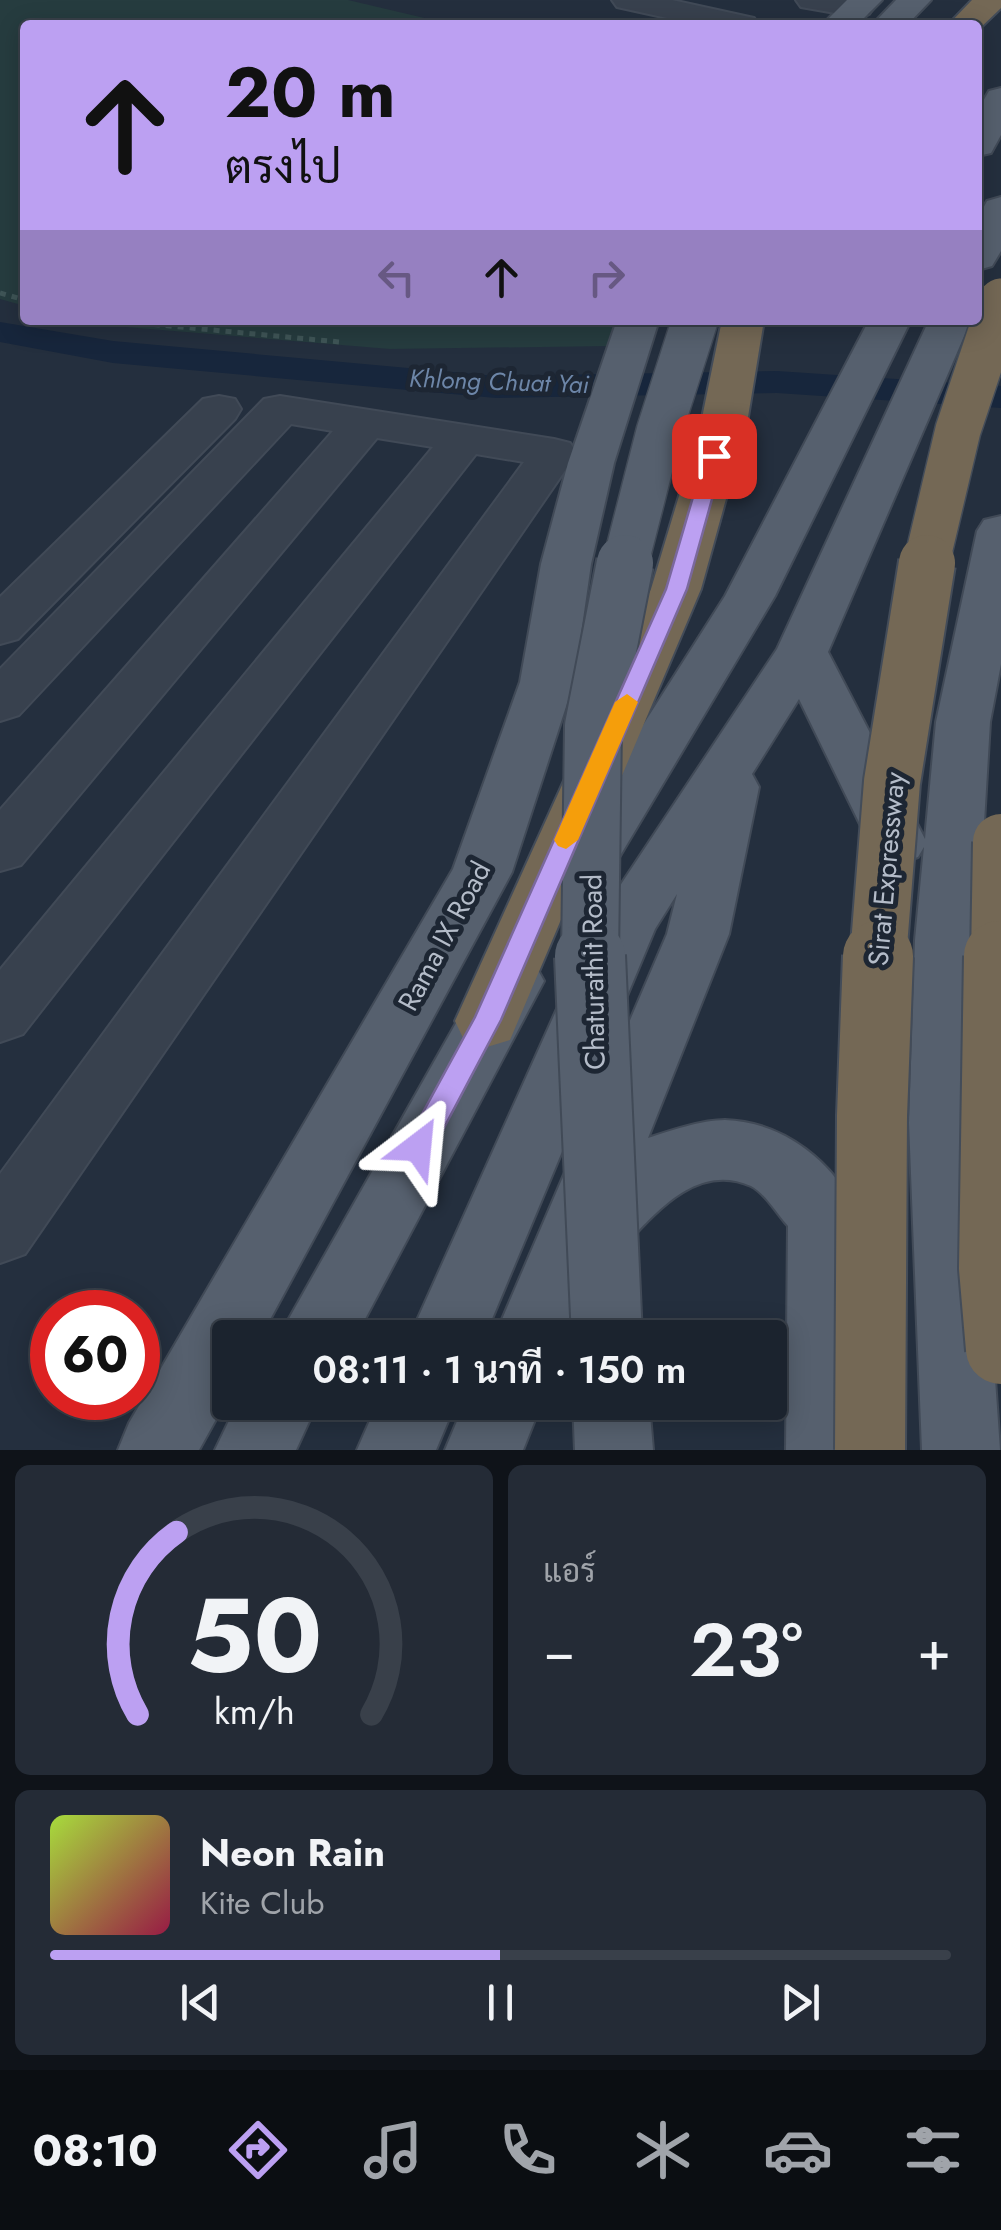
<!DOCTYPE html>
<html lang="th">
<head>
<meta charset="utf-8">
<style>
  :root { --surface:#1b232e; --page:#242b36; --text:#f1f3f6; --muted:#a0a4aa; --line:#39404a; --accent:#bca0f2 }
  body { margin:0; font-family:Jost,Sarabun,sans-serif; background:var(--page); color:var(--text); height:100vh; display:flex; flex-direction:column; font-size:38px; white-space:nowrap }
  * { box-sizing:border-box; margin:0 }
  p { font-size:32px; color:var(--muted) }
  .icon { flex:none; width:55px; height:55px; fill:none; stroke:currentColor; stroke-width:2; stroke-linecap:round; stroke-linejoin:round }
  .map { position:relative; height:1450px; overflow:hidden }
  .details { display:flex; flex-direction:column; gap:15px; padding:15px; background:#0f1319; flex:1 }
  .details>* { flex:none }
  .guide { position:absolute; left:20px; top:20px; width:962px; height:305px; border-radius:10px; box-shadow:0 5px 25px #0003,0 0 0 2px var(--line); background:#bca0f2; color:#111; overflow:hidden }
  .speed { position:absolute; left:30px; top:1290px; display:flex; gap:20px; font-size:50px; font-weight:700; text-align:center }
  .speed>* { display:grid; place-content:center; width:130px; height:130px; border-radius:50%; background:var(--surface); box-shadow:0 5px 25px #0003,0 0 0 2px var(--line); line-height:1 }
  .speed .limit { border:15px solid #d22; background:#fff; color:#111 }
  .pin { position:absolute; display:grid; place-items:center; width:85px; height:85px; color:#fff; margin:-42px; border-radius:20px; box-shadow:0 5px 15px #0006 }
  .me { position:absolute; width:110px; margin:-55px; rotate:29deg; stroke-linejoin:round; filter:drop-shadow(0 0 8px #0008) }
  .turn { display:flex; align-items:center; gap:35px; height:210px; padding:0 40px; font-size:45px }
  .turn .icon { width:130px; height:130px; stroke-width:2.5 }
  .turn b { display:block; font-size:70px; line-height:85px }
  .lanes { display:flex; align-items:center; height:95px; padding:0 40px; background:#0003; justify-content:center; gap:50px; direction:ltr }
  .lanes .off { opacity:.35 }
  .big { font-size:75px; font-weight:600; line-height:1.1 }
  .details .widget { flex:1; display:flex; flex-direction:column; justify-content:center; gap:15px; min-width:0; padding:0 35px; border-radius:15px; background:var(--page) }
  .details .dial { align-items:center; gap:0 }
  .dial svg { height:260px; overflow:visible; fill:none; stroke:var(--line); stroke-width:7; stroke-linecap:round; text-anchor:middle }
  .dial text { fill:var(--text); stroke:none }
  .song { display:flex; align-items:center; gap:30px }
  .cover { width:120px; height:120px; border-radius:15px; background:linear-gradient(135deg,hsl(80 70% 55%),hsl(340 70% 35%)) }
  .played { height:10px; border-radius:5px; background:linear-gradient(90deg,var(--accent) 50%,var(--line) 50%) }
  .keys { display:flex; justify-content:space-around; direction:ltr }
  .heat { display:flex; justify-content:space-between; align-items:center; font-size:55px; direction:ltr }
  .details .tiles { flex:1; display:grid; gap:15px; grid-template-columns:1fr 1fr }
  .widget:last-child { grid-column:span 2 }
  .trip { position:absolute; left:212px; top:1320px; width:575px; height:100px; border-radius:10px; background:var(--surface); box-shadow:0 5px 25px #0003,0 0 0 2px var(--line); font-weight:600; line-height:100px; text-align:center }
  .tab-bar { display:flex; height:160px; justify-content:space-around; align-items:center; background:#0b0e12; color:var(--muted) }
  .tab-bar .icon { width:70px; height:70px }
  .tab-bar .on { color:var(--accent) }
  .tab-bar b { font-size:45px; color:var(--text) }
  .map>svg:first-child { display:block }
  .green { fill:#263c3f }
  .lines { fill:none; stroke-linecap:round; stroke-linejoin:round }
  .canal { fill:#17263c; fill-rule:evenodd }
  .minor-casing { stroke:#414a57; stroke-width:4 }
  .major-casing { stroke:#414a57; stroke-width:4 }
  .highway-casing { stroke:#434c59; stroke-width:4 }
  .path { stroke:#3f5557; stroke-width:5; stroke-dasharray:6 6; stroke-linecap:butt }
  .minor { fill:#38414e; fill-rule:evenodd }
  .major { fill:#56606e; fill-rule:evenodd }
  .highway { fill:#746855; fill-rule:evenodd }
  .major-bridge-far2-casing { stroke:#414a57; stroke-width:48; stroke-linecap:butt }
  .major-bridge-far1-casing { stroke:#414a57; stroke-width:60; stroke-linecap:butt }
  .major-bridge-casing { stroke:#414a57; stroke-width:74; stroke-linecap:butt }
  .highway-bridge-far2-casing { stroke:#434c59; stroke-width:48; stroke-linecap:butt }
  .highway-bridge-far1-casing { stroke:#434c59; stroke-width:60; stroke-linecap:butt }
  .highway-bridge-casing { stroke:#434c59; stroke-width:74; stroke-linecap:butt }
  .major-bridge-far2 { stroke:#56606e; stroke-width:45 }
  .major-bridge-far1 { stroke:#56606e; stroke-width:56 }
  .major-bridge { stroke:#56606e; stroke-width:70 }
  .highway-bridge-far2 { stroke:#746855; stroke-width:45 }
  .highway-bridge-far1 { stroke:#746855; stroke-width:56 }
  .highway-bridge { stroke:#746855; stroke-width:70 }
  .route { fill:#bca0f2; stroke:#7a689d; stroke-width:2.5 }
  .slow { fill:#f59e0b }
  .labels { text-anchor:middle; stroke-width:10; stroke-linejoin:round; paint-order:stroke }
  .far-water-label { font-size:25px; font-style:italic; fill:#6d86a8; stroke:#1d2633 }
  .street-label { font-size:28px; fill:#b4bcc9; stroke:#1d2633 }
</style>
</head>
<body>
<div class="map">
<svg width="1001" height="1450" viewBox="0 0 1001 1450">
  <rect width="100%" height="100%" fill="#242f3e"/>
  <g class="green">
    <path d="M0,0h348l106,25h-429v281l-25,-7z"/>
    <path d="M81,320h542l-13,26 -220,3 -289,-24z"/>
  </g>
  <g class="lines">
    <path class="canal" d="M0,322l113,19 383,35 281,-5 224,15v22l-224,-15 -281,5 -383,-35 -113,-21z"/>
    <g class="minor-casing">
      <g id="minor">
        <path d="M612,0h60l82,18 5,7h-60l-82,-18z"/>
        <path d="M796,0h72l6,7 -5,7 -11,3 -57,-10z"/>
        <path d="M219,396l16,3 6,10 -6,10 -217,220 -18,5v-47l203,-198z"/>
        <path d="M280,396l274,43 16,4 7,10 -552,801 -25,9v-89l524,-712 -48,-8 -453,580 -23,8v-72l433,-523 -56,-9 -356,427 -21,6v-61l333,-379 -42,-7 -272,291 -19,6v-52l264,-270z"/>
      </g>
    </g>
    <g class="major-casing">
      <g id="major">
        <path d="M847,0h35l-25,25h-35z"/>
        <path d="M896,0h35l-24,25h-35z"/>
        <path d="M1001,88v47l-10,18 -13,3v-46l11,-19z"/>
        <path d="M1001,197v54l-9,15 -14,4v-52l9,-17z"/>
        <path d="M617,320h42l-45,143 -23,101 -17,118 -62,190 -252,466h-30v56l-31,56h-81l11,-27 324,-554 67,-187 21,-118 27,-101z"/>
        <path d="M869,320h42l-136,276 -173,290 -21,6 -21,-6 -9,-16 174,-274z"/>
        <path d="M929,320h42l-143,332 97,187 11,-117 41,-191 7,-11 17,-4v148l-11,58 -13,218v183l23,327h-78l-13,-327 6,-183 9,-93 -6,10 -21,7 -21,-7 -77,-158 -47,75 7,13 -30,147 -81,204c21,-7 54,-18 77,-18 60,2 110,43 134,96l5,234h-78l2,-224c-10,-11 -23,-33 -37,-40 -60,-27 -105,39 -142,76l-12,5 -28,71h-75l173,-404 10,-40 -22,35 -171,409h-75l187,-416 181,-273z"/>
        <path d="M512,956l22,7 10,18 -189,357h-77l212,-375z"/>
        <path d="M238,1402h80l-22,48h-81z"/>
        <path d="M378,1402h78l-20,48h-79z"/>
        <path d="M465,1402h77l-19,48h-78z"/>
        <path d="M573,1402h76l4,48h-78z"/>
      </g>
    </g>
    <g class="highway-casing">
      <g id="highway">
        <path d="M972,0h29v8l-23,22v-5h-30z"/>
        <path d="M722,320h42l-17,103 -46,166 -191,451 -23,7 -23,-7 -9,-19 196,-432 50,-166z"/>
      </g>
    </g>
    <g class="path">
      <path d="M0,293l25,7"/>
      <path d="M106,320l234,22"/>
    </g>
    <use href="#minor" class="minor"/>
    <use href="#major" class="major"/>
    <use href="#highway" class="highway"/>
    <g class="major-bridge-far2-casing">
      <path id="major-bridge-far2" d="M625,565l34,-133 36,-112"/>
    </g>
    <g class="major-bridge-far1-casing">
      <path id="major-bridge-far1" d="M590,958l3,-232 32,-163"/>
    </g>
    <g class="major-bridge-casing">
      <path id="major-bridge" d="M590,956l17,382"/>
    </g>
    <g class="highway-bridge-far2-casing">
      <path id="highway-bridge-far2" d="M926,565l32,-135 43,-129"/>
    </g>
    <g class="highway-bridge-far1-casing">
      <g id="highway-bridge-far1">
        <path d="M878,958l14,-176 35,-219"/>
        <path d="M999,958l2,-116"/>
      </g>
    </g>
    <g class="highway-bridge-casing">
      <g id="highway-bridge">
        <path d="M999,956l-5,312 7,81"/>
        <path d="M870,1450l2,-334 6,-160"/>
      </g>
    </g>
    <use href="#major-bridge-far2" class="major-bridge-far2"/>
    <use href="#major-bridge-far1" class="major-bridge-far1"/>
    <use href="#major-bridge" class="major-bridge"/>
    <use href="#highway-bridge-far2" class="highway-bridge-far2"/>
    <use href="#highway-bridge-far1" class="highway-bridge-far1"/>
    <use href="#highway-bridge" class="highway-bridge"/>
  </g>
  <path class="route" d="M714,451l10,5 -37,133 -186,431 -72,136 -11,4 -10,-4 -4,-9 71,-130 191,-428 39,-133z"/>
  <path class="slow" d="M627,694l11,8 -60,138 -12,9 -8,-3 -4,-6 61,-138z"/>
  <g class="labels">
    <g class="far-water-label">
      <text transform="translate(499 381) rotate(2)" y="9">Khlong Chuat Yai</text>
    </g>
    <g class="street-label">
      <text transform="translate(886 869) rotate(-85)" y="10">Sirat Expressway</text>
      <text transform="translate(444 936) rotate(-62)" y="10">Rama IX Road</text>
      <text transform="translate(593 972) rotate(-91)" y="10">Chaturathit Road</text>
    </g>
  </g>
</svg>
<div class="speed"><div class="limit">60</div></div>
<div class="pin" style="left:714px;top:456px;background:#d93025"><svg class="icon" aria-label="arrive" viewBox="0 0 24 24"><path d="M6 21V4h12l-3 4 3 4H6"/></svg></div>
<svg class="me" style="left:418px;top:1147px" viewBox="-20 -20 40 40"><path d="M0-17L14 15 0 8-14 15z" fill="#bca0f2" stroke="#fff" stroke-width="4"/></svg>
<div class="trip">08:11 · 1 นาที · 150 m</div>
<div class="guide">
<div class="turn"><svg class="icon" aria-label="ahead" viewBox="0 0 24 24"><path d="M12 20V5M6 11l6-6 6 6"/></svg><div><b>20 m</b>ตรงไป</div></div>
<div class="lanes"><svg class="icon off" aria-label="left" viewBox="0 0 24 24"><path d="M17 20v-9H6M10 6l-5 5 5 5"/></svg><svg class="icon" aria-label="ahead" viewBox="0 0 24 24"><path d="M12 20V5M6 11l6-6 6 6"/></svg><svg class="icon off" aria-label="right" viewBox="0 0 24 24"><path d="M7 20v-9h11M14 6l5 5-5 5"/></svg></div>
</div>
</div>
<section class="details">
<div class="tiles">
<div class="widget dial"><svg viewBox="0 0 100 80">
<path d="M14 69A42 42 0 1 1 86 69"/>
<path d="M14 69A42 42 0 0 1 26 13" stroke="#bca0f2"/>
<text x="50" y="56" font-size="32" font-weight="700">50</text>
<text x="50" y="72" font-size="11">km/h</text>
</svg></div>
<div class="widget"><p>แอร์</p>
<div class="heat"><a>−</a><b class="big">23°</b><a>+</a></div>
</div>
<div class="widget">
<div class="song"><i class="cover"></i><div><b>Neon Rain</b><p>Kite Club</p></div></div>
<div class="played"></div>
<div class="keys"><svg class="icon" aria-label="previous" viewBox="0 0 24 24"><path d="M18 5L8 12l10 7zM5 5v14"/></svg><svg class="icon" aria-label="pause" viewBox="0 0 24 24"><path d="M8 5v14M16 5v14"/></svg><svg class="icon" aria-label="next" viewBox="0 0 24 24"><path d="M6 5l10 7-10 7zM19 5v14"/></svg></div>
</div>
</div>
</section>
<nav class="tab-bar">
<b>08:10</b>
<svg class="icon on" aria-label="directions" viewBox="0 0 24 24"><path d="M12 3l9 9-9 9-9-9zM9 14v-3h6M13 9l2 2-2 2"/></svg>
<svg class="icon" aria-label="music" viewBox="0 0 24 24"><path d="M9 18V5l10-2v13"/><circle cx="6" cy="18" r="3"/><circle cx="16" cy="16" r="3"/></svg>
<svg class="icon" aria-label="phone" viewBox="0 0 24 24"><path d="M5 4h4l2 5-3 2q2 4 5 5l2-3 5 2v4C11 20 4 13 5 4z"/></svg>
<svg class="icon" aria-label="climate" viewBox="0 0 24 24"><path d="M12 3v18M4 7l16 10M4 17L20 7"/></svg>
<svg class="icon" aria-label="car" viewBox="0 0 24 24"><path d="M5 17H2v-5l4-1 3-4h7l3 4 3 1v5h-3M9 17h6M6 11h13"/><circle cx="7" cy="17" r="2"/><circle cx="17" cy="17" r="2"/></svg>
<svg class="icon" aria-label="filters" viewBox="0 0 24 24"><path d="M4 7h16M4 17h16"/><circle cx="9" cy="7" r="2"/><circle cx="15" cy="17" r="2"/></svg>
</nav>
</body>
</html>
